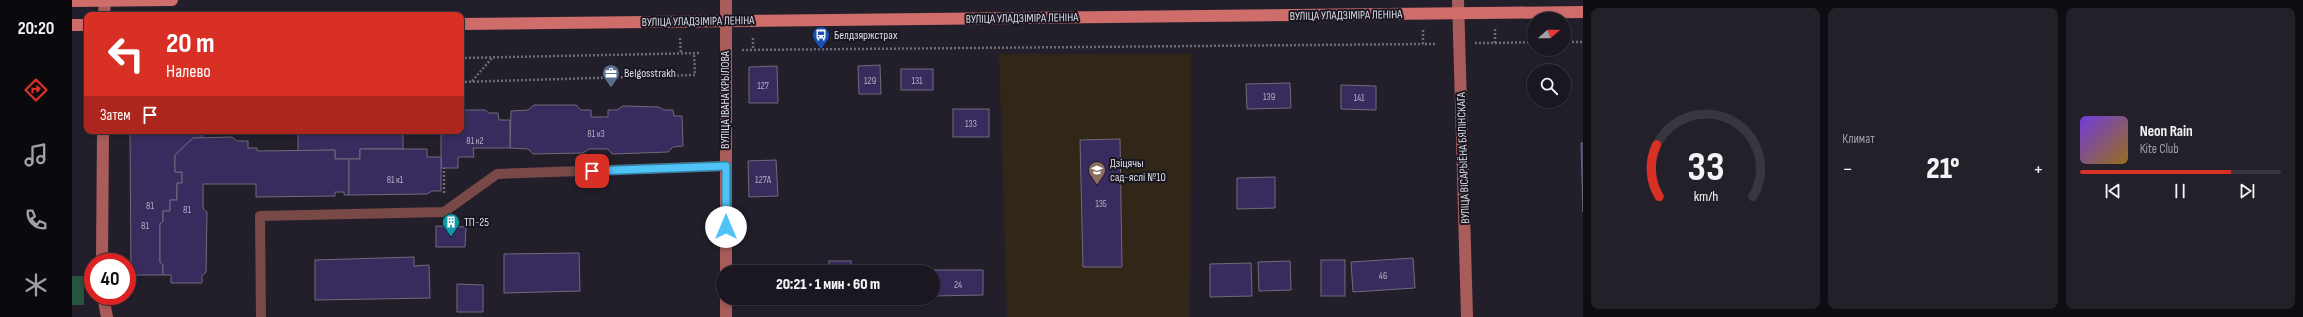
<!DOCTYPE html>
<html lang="ru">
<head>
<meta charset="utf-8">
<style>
  :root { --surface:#1a1720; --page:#232029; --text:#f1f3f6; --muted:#9f9fa5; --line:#38363e; --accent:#d93025 }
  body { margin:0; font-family:"Sofia Sans Condensed",sans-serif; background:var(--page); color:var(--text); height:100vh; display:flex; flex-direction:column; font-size:15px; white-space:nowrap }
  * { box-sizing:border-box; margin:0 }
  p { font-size:13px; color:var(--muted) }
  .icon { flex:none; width:22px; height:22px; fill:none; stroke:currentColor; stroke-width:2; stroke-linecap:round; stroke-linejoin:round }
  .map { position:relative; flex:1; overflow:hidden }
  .side { display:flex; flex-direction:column; gap:8px; padding:8px; background:#0e0d12; width:720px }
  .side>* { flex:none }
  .guide { position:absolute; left:12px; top:12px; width:380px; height:122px; border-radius:8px; box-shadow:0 2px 6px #0003,0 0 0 1px var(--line); background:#d93025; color:#fff; overflow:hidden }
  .needle { width:26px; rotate:69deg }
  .controls { position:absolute; left:1455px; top:12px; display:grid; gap:8px }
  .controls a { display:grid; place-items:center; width:44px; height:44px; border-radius:50%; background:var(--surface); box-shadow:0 2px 6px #0003,0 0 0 1px var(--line); font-size:20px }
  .speed { position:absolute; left:12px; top:253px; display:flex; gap:8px; font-size:20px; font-weight:700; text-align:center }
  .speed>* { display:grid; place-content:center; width:52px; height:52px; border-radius:50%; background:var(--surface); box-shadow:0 2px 6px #0003,0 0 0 1px var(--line); line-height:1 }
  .speed .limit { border:6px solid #d22; background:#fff; color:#111 }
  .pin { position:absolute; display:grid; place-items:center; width:34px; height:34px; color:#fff; margin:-17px; border-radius:8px; box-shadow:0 2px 6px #0006 }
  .me { position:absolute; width:44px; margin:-22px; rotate:0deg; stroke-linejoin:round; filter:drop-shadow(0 0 3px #0008) }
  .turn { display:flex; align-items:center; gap:14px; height:84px; padding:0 16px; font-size:18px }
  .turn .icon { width:52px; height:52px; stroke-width:2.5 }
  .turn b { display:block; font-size:28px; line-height:34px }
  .then { display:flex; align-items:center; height:38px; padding:0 16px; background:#0003; gap:8px; font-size:15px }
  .big { font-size:30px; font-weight:800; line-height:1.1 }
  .side .widget { flex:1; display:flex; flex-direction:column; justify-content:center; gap:6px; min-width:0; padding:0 14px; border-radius:8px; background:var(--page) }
  .side .dial { align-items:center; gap:0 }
  .dial svg { height:104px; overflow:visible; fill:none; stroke:var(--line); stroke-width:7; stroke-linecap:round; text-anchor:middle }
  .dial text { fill:var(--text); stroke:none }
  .song { display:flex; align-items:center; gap:12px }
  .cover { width:48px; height:48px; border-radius:6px; background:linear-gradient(135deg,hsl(260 70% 55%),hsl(40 70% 35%)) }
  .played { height:4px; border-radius:2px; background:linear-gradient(90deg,var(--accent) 75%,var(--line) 75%) }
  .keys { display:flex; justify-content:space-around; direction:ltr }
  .heat { display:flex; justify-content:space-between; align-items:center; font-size:22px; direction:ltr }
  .side .tiles { flex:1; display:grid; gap:8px; grid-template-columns:repeat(3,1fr) }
  .trip { position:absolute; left:644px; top:265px; width:224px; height:40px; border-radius:20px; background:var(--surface); box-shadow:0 2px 6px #0003,0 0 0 1px var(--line); font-weight:800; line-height:40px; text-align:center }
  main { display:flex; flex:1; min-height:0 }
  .dock { display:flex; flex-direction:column; width:72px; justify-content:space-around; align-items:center; background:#0a090d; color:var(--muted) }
  .dock .icon { width:28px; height:28px }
  .dock .active { color:var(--accent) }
  .dock b { font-size:18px; color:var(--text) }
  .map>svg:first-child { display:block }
  .education { fill:#312617 }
  .green { fill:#27543e }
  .building { fill:#392b5d; stroke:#6f6c7a }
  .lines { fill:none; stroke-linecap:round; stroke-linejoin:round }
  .path { stroke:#6d6b75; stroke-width:2.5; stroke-dasharray:2 2; stroke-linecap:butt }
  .lane { stroke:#784946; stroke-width:10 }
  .secondary { stroke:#a95d5a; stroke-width:12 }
  .primary { stroke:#cf6d6a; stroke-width:12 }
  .route-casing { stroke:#337fa1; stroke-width:10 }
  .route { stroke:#4fc3f7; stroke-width:7 }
  .labels { text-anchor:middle; stroke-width:4; stroke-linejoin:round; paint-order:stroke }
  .number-label { font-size:10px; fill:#b4b0c2 }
  .street-label { font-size:12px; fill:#dddce3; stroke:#181621 }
  .poi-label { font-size:12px; fill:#dddce3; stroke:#181621; text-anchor:start }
</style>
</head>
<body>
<main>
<nav class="dock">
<b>20:20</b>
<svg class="icon active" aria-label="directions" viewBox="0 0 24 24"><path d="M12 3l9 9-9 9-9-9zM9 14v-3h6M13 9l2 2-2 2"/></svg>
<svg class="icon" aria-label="music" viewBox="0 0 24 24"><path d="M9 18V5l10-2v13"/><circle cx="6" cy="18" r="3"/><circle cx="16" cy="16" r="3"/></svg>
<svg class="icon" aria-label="phone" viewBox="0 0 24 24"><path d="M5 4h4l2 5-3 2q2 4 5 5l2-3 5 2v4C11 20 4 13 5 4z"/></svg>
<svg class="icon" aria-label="climate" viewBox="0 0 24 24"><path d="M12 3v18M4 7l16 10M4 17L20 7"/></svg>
</nav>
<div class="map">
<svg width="1511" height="317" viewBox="0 0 1511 317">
  <rect width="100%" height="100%" fill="#221f2b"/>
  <path class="education" d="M927,54h192l-1,263h-183z"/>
  <rect class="green" x="0" y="276" width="12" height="29"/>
  <g class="building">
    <path d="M808,65l1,29h-22l-1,-28z"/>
    <path d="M705,66l1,37h-29v-36z"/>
    <rect x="829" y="69" width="32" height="21"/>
    <path d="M1218,83l1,25 -44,1 -1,-25z"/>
    <path d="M1269,85l35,1v24l-35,-1z"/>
    <path d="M462,105h42l5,5h10v7h17v-7h9l6,-4 36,1 5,3h9l1,6h8l1,30 -10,1 -5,5 -56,2 -4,-5h-19l-6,4 -50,1 -5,-5 -18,-1 1,-37 17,-1z"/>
    <rect x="881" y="109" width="36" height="28"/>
    <path d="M389,110h24l4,3h9l1,7h11v28h-37l1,9h-16v11h-17v-37h20z"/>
    <path d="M58,131h72v7h-9l-18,17v17h7v11h-5v17h-7v11h-7v10l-3,3v38l3,3v10h-32z"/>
    <path d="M226,131h105v18h-43v10h-25v-9l-37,1z"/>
    <path d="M160,137l5,4h11v7h9v3l78,-1v9h14v36h-5v-3h-9v4l-79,1v-13h-53v24l4,4 -1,60 -4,4v7h-31v-8h-8v-10l-3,-3v-38l3,-3v-10h7v-11h7v-17h5v-11h-7v-17l18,-17z"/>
    <path d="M1048,139l2,128h-39l-3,-127z"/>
    <path d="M1509,143h2v69z"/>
    <path d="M288,149h67v8h14v34h-9l-5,3 -78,1v-36h11z"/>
    <path d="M704,160l2,36 -29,1 -1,-36z"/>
    <path d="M1203,177v31l-38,1v-31z"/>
    <path d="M364,226l30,1 -1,20h-29z"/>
    <path d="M507,253l1,38 -76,2v-39z"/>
    <path d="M342,257v9l15,-1 1,33 -115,2v-40z"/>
    <path d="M1341,258l2,30 -62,4 -2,-30z"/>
    <rect x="1249" y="260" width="24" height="36"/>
    <rect x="757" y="261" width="22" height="11"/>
    <path d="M1218,261l1,29 -32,1 -1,-29z"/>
    <path d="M1179,263l1,33 -42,1v-33z"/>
    <path d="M735,269v3h-45v-2z"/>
    <path d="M858,270h53v25l-50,1v-24z"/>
    <path d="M385,284l26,1v27h-26z"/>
    <path d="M691,298h44l-44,1z"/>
    <path d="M757,298h23v6h-22z"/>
  </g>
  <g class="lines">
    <g class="path">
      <path d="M1351,30v14h12"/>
      <path d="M749,36v14"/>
      <path d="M608,38l1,16"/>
      <path d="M681,38v11"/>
      <path d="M1492,42h19"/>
      <path d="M1403,43h20v-15"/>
      <path d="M1423,43l39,-1"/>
      <path d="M670,50l681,-6"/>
      <path d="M389,58l240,-5"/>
      <path d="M400,81l21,-24"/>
      <path d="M389,82l234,-7 -1,-22"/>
      <path d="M372,193v-25"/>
    </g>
    <path class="lane" d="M189,317l-1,-101 184,-4 53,-38 228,-8"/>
    <g class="secondary">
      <path d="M654,0v272"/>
      <path d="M1386,0l9,317"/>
      <path d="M32,15l1,-15"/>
      <path d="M30,262l1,-131"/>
      <path d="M31,296l4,21"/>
      <path d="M654,298v19"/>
    </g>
    <g class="primary">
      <path d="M0,1l100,-1"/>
      <path d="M389,24l1122,-12"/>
      <path d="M0,25h15"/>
    </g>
  </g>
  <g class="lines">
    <g class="route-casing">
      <path id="route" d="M520,171l134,-5v61"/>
    </g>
    <use href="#route" class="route"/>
  </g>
  <defs>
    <g id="bus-pin" transform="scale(0.9)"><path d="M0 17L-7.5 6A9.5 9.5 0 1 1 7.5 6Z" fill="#1a4fb4" stroke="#181621"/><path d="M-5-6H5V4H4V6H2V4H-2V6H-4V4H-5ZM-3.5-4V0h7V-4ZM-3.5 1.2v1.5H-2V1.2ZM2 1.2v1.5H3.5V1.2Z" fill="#fff"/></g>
    <g id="office-pin" transform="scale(0.9)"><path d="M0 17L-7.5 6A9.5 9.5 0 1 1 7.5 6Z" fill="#5c6f8a" stroke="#181621"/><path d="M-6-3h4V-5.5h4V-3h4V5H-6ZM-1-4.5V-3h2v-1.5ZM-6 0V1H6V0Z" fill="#fff"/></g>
    <g id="school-pin" transform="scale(0.9)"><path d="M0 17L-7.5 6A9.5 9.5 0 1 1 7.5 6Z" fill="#8d6e63" stroke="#181621"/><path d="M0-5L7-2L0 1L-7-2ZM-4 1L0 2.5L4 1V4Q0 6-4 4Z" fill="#fff"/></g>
    <g id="building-pin" transform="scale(0.9)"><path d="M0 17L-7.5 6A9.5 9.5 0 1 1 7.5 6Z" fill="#0f9aa8" stroke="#181621"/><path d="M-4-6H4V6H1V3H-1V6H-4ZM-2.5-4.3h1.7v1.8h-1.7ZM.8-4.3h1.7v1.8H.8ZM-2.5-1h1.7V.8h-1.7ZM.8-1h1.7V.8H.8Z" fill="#fff"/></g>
  </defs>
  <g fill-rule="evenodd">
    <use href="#bus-pin" x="749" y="35"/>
    <use href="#office-pin" x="539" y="73"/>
    <use href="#school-pin" x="1025" y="170"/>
    <use href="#building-pin" x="379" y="222"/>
  </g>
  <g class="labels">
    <g class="number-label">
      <text x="798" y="84">129</text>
      <text x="845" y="84">131</text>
      <text x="691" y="89">127</text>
      <text x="1197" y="100">139</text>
      <text x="1287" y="101">141</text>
      <text x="899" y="127">133</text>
      <text x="524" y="137">81 к3</text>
      <text x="403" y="144">81 к2</text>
      <text x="323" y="183">81 к1</text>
      <text x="691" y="183">127А</text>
      <text x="1029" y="207">135</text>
      <text x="78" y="209">81</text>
      <text x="115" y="213">81</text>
      <text x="73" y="229">81</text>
      <text x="1311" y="279">46</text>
      <text x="886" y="288">24</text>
    </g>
    <g class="street-label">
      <text transform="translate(1274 15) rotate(-1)" y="4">ВУЛІЦА УЛАДЗІМІРА ЛЕНІНА</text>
      <text transform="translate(950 18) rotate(-1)" y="4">ВУЛІЦА УЛАДЗІМІРА ЛЕНІНА</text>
      <text transform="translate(626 21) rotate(-1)" y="4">ВУЛІЦА УЛАДЗІМІРА ЛЕНІНА</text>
      <text transform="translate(653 100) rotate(-90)" y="4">ВУЛІЦА ІВАНА КРЫЛОВА</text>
      <text transform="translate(1391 158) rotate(-92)" y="4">ВУЛІЦА ВІСАРЫЁНА БЯЛІНСКАГА</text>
    </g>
    <g class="poi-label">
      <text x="762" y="39">Белдзяржстрах</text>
      <text x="552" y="77">Belgosstrakh</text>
      <text x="1038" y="167">Дзіцячы<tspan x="1038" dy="14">сад-яслі №10</tspan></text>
      <text x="392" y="226">ТП-25</text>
    </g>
  </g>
</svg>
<div class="controls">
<a><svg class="needle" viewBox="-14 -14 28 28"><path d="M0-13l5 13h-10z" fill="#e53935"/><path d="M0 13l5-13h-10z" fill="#9f9fa5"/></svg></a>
<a><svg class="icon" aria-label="search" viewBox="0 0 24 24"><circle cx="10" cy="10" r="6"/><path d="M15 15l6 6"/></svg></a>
</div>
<div class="speed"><div class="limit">40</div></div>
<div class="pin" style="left:520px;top:171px;background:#d93025"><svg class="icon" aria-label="arrive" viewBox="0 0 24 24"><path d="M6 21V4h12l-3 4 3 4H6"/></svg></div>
<svg class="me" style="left:654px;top:227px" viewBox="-20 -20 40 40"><circle r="19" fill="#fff"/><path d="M0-13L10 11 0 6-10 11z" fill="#4fc3f7"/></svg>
<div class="trip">20:21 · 1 мин · 60 m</div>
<div class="guide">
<div class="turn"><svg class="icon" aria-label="left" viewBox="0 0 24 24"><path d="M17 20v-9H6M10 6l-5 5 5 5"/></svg><div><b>20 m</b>Налево</div></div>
<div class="then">Затем<svg class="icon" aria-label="arrive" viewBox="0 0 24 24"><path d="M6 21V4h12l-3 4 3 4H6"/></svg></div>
</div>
</div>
<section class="side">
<div class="tiles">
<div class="widget dial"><svg viewBox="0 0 100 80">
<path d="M14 69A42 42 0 1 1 86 69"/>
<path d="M14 69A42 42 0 0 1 12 29" stroke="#d93025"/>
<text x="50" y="56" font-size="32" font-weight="700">33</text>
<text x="50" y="72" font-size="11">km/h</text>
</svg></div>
<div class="widget"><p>Климат</p>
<div class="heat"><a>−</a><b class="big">21°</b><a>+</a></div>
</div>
<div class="widget">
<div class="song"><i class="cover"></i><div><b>Neon Rain</b><p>Kite Club</p></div></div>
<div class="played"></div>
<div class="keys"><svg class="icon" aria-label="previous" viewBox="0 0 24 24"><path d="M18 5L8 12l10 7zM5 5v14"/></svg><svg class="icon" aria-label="pause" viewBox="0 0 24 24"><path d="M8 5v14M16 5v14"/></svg><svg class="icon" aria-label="next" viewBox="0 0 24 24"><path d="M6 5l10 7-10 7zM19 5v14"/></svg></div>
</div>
</div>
</section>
</main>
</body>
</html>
